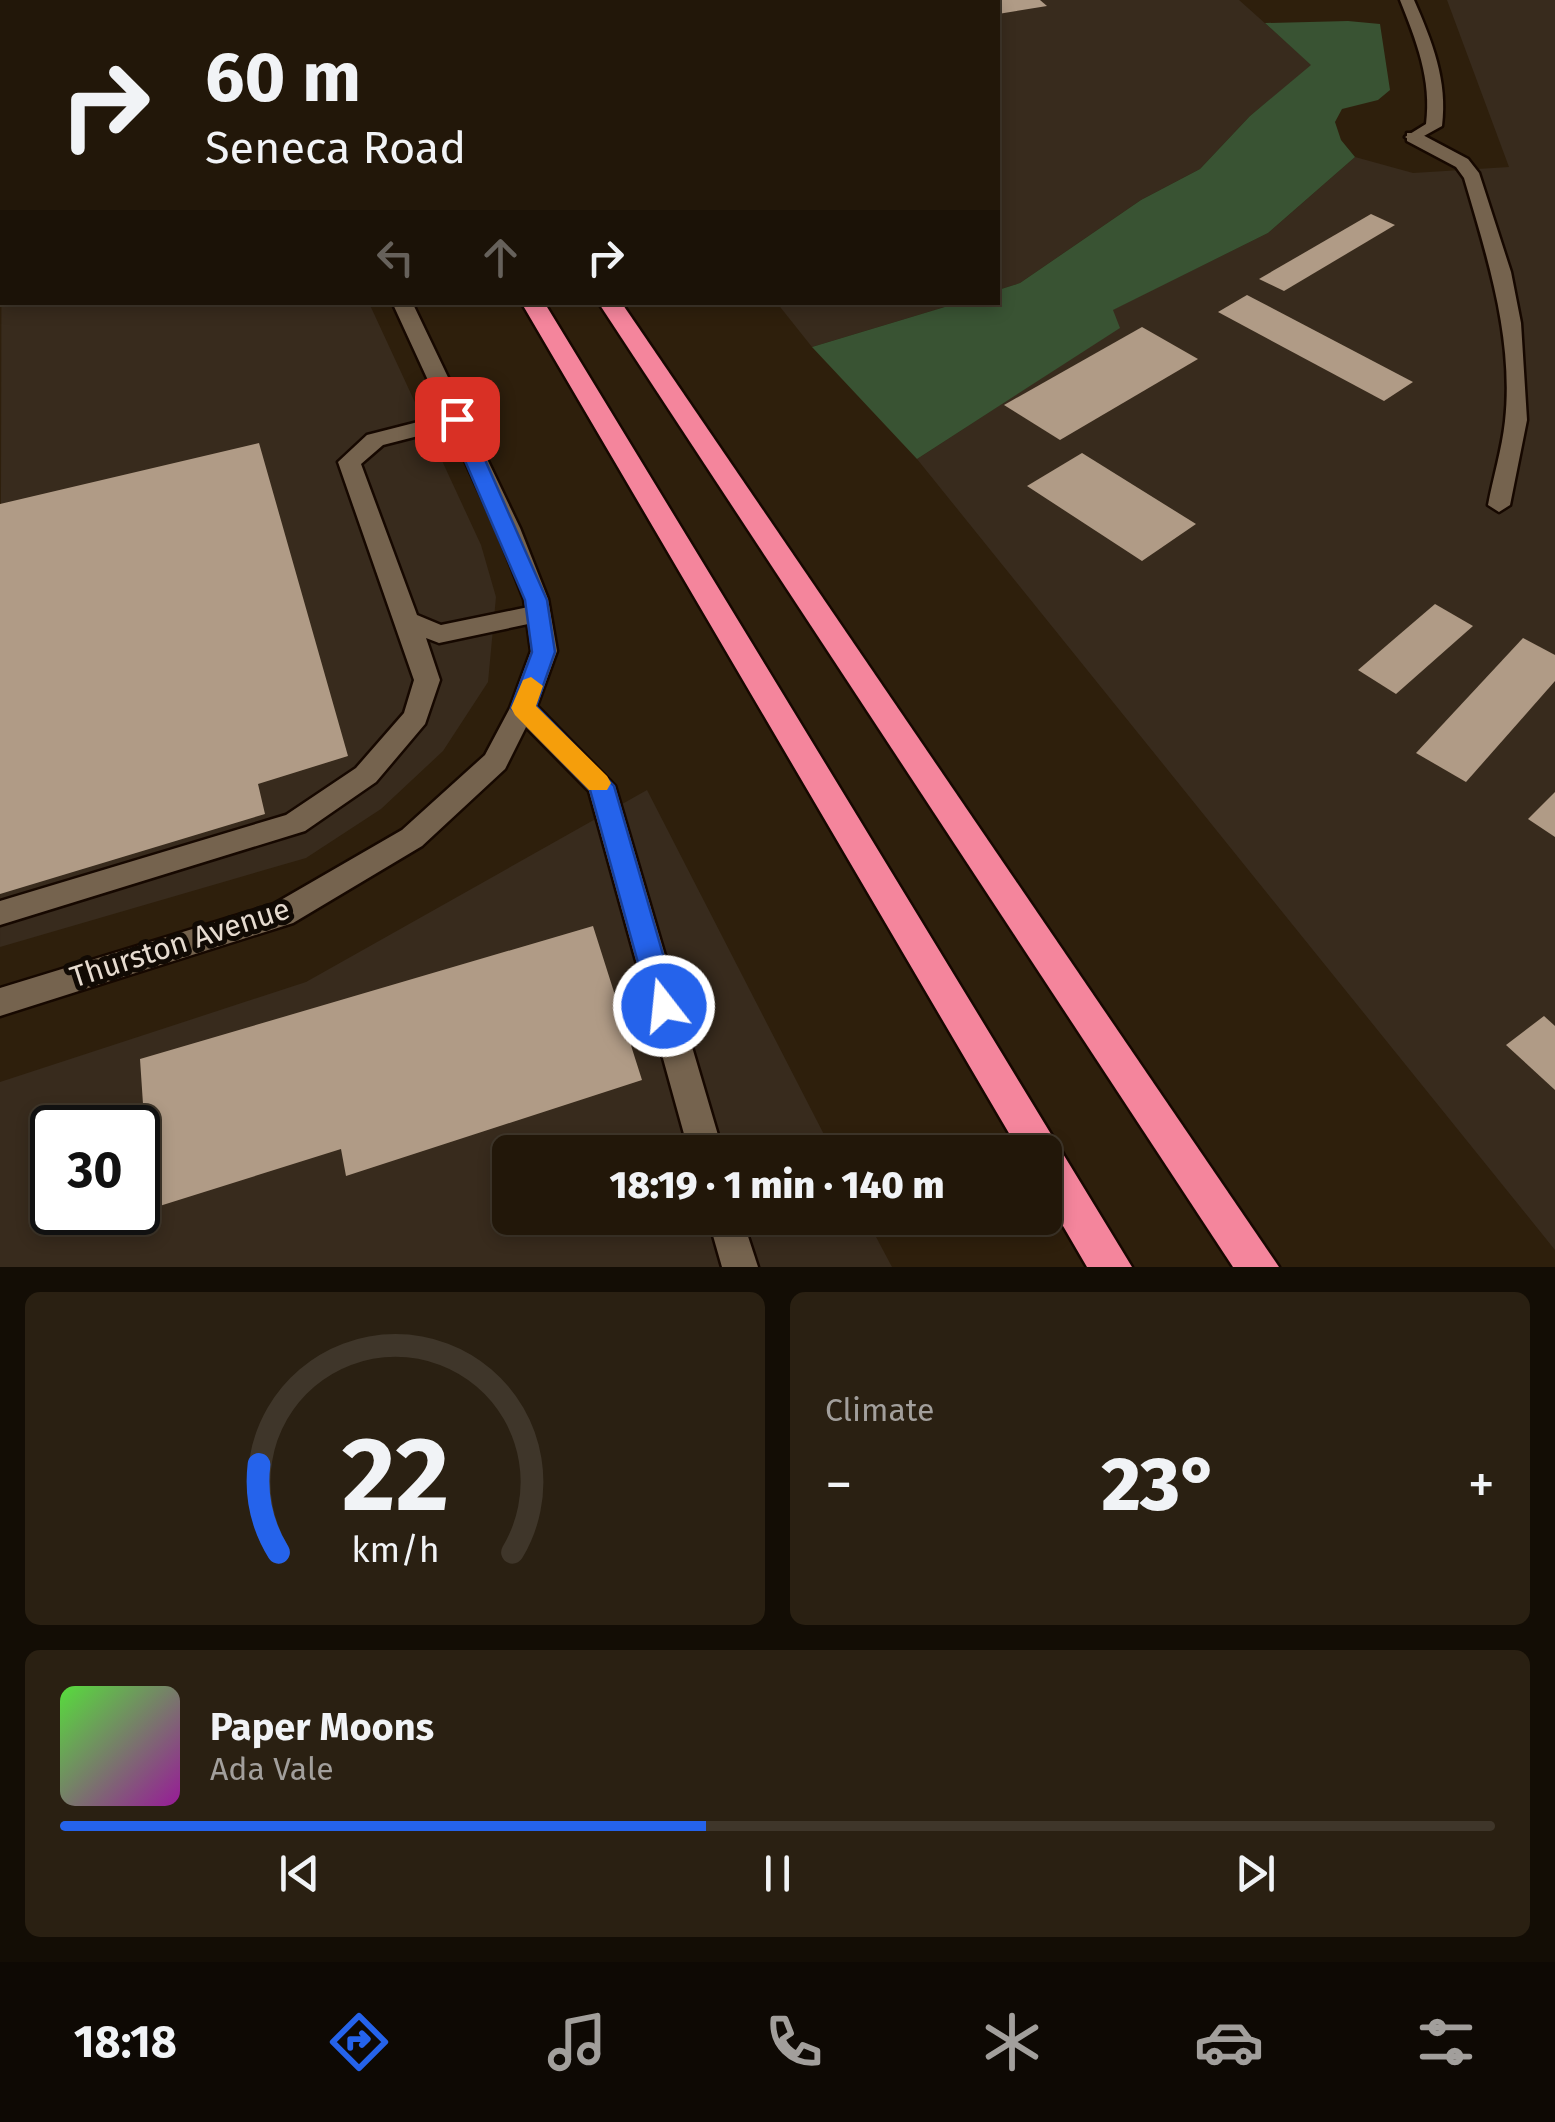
<!DOCTYPE html>
<html lang="en">
<head>
<meta charset="utf-8">
<style>
  :root { --surface:#221709; --page:#2a2012; --text:#f1f3f6; --muted:#a29f9c; --line:#3f362a; --accent:#2563eb }
  body { margin:0; font-family:"Fira Sans",sans-serif; background:var(--page); color:var(--text); height:100vh; display:flex; flex-direction:column; font-size:38px; white-space:nowrap }
  * { box-sizing:border-box; margin:0 }
  p { font-size:32px; color:var(--muted) }
  .icon { flex:none; width:55px; height:55px; fill:none; stroke:currentColor; stroke-width:2; stroke-linecap:round; stroke-linejoin:round }
  .map { position:relative; height:1267px; overflow:hidden }
  .panel { display:flex; flex-direction:column; gap:25px; padding:25px; background:#130d05; flex:1 }
  .panel>* { flex:none }
  .banner { position:absolute; left:0px; top:0px; width:1000px; height:305px; box-shadow:0 5px 15px #0003,0 0 0 2px var(--line); background:#221709; color:var(--text); overflow:hidden }
  .speed { position:absolute; left:30px; top:1105px; display:flex; gap:20px; font-size:50px; font-weight:700; text-align:center }
  .speed>* { display:grid; place-content:center; width:130px; height:130px; border-radius:50%; background:var(--surface); box-shadow:0 5px 15px #0003,0 0 0 2px var(--line); line-height:1 }
  .speed .limit { border:5px solid #111; border-radius:15px; background:#fff; color:#111 }
  .pin { position:absolute; display:grid; place-items:center; width:85px; height:85px; color:#fff; margin:-42px; border-radius:20px; box-shadow:0 5px 15px #0006 }
  .me { position:absolute; width:110px; margin:-55px; rotate:344deg; stroke-linejoin:round; filter:drop-shadow(0 0 8px #0008) }
  .turn { display:flex; align-items:center; gap:35px; height:210px; padding:0 40px; font-size:45px }
  .turn .icon { width:130px; height:130px; stroke-width:2.5 }
  .turn b { display:block; font-size:70px; line-height:85px }
  .lanes { display:flex; align-items:center; height:95px; padding:0 40px; background:#0003; justify-content:center; gap:50px; direction:ltr }
  .lanes .off { opacity:.35 }
  .big { font-size:75px; font-weight:800; line-height:1.1 }
  .panel .card { flex:1; display:flex; flex-direction:column; justify-content:center; gap:15px; min-width:0; padding:0 35px; border-radius:15px; background:var(--page) }
  .panel .dial { align-items:center; gap:0 }
  .dial svg { height:260px; overflow:visible; fill:none; stroke:var(--line); stroke-width:7; stroke-linecap:round; text-anchor:middle }
  .dial text { fill:var(--text); stroke:none }
  .song { display:flex; align-items:center; gap:30px }
  .cover { width:120px; height:120px; border-radius:15px; background:linear-gradient(135deg,hsl(110 70% 55%),hsl(300 70% 35%)) }
  .played { height:10px; border-radius:5px; background:linear-gradient(90deg,var(--accent) 45%,var(--line) 45%) }
  .keys { display:flex; justify-content:space-around; direction:ltr }
  .heat { display:flex; justify-content:space-between; align-items:center; font-size:55px; direction:ltr }
  .panel .tiles { flex:1; display:grid; gap:25px; grid-template-columns:1fr 1fr }
  .card:last-child { grid-column:span 2 }
  .trip { position:absolute; left:492px; top:1135px; width:570px; height:100px; border-radius:15px; background:var(--surface); box-shadow:0 5px 15px #0003,0 0 0 2px var(--line); font-weight:800; line-height:100px; text-align:center }
  .menu { display:flex; height:160px; justify-content:space-around; align-items:center; background:#0e0904; color:var(--muted) }
  .menu .icon { width:70px; height:70px }
  .menu .current { color:var(--accent) }
  .menu b { font-size:45px; color:var(--text) }
  .map>svg:first-child { display:block }
  .industrial { fill:#382b1d; fill-rule:evenodd }
  .green { fill:#395333 }
  .building { fill:#b09b86 }
  .lines { fill:none; stroke-linecap:round; stroke-linejoin:round }
  .lane-casing { stroke:#160800; stroke-width:5 }
  .street-casing { stroke:#160800; stroke-width:5 }
  .highway-casing { stroke:#160800; stroke-width:5 }
  .lane { fill:#75634e; fill-rule:evenodd }
  .street { fill:#75634e; fill-rule:evenodd }
  .highway { fill:#f4859c; fill-rule:evenodd }
  .route { fill:#2563eb; stroke:#184099; stroke-width:2.5 }
  .slow { fill:#f59e0b }
  .labels { text-anchor:middle; stroke-width:10; stroke-linejoin:round; paint-order:stroke }
  .street-label { font-size:30px; fill:#e6dbd0; stroke:#110a04 }
</style>
</head>
<body>
<div class="map">
<svg width="1555" height="1267" viewBox="0 0 1555 1267">
  <rect width="100%" height="100%" fill="#2e1f0c"/>
  <g class="industrial">
    <path d="M560,0h679l73,65 -62,51 -50,53 -59,31 -121,83 -22,7v-288z"/>
    <path d="M1447,0h108v1250l-638,-791 202,-131 -7,-18 156,-77 87,-76 58,16 96,-6z"/>
    <path d="M2,34v268l367,1 112,242 15,52 -8,85 -45,69 -62,58 -75,49 -306,89z"/>
    <path d="M777,303h181l-146,44z"/>
    <path d="M647,790l186,362h-323v66h356l26,49h-892v-185l306,-100zM52,1128h86v84h-86z"/>
  </g>
  <path class="green" d="M1348,21l32,3 10,66 -12,10 -36,9 -7,13 6,18 14,17 -87,76 -155,77 7,18 -203,131 -105,-112 146,-44 40,-1v-12l22,-7 121,-83 59,-31 50,-53 61,-51 -46,-42z"/>
  <g class="building">
    <path d="M998,0h42l7,6 -49,8z"/>
    <path d="M1371,214l24,11 -111,66 -25,-12z"/>
    <path d="M1247,295l166,87 -29,19 -166,-89z"/>
    <path d="M1142,327l56,32 -138,81 -56,-35z"/>
    <path d="M259,443l89,313 -90,28 7,30 -265,80v-390z"/>
    <path d="M1082,453l114,71 -54,37 -115,-75z"/>
    <path d="M1435,604l38,22 -77,68 -38,-24z"/>
    <path d="M1523,638l32,17v26l-89,101 -50,-29z"/>
    <path d="M1555,792v45l-27,-18z"/>
    <path d="M593,926l49,154 -296,96 -5,-27 -191,60 -10,-150z"/>
    <path d="M1544,1016l11,10v64l-49,-45z"/>
  </g>
  <g class="lines">
    <g class="lane-casing">
      <g id="lane">
        <path d="M0,21l2,1v8l-2,1z"/>
        <path d="M0,44l2,1v9h-2z"/>
        <path d="M1407,133h12l49,26 11,14 32,99 10,51 6,97 -17,85 -11,7 -11,-7c5,-27 14,-56 17,-84 9,-82 -18,-165 -41,-243l-8,-11 -49,-26z"/>
        <rect x="0" y="185" width="2" height="10"/>
        <path d="M457,412l11,7 -3,5 -82,21 -22,19 56,151 24,10 97,-20 12,9 -3,6 -108,23 -13,-5 14,42 -15,44 -49,58 -71,49 -305,94v-24l286,-86 70,-47 48,-55 10,-33 -76,-218 29,-27z"/>
      </g>
    </g>
    <g class="street-casing">
      <g id="street">
        <path d="M285,0h14l1,2h-14z"/>
        <path d="M1400,0h14c18,41 34,81 28,126l-29,16 -8,-5 21,-13c6,-44 -10,-84 -26,-124z"/>
        <path d="M392,302h20l108,226 28,71 9,52 -20,55 78,80 108,366h-34l-100,-361 -63,-64 -21,42 -83,77 -129,77 -293,93v-28l274,-84 128,-74 83,-75 25,-47 21,-57 -7,-52 -28,-71z"/>
        <path d="M708,1218h34l16,49h-36z"/>
      </g>
    </g>
    <g class="highway-casing">
      <g id="highway">
        <path d="M376,0h18l1,2h-17z"/>
        <path d="M430,0h18l1,2h-17z"/>
        <path d="M521,302h23l588,965h-45l-42,-72v-43h-25z"/>
        <path d="M598,302h23l658,965h-46z"/>
      </g>
    </g>
    <use href="#lane" class="lane"/>
    <use href="#street" class="street"/>
    <use href="#highway" class="highway"/>
  </g>
  <path class="route" d="M457,413l10,6 80,181 8,52 -19,54 78,80 64,220 -4,9 -10,3 -10,-3 -4,-9 -60,-216 -79,-82 21,-56 -7,-52 -78,-181z"/>
  <path class="slow" d="M531,677l12,9 -7,20 71,70 4,7 -4,7h-18l-74,-75 -4,-7 12,-28z"/>
  <g class="labels">
    <g class="street-label">
      <text transform="translate(180 943) rotate(-18)" y="10">Thurston Avenue</text>
    </g>
  </g>
</svg>
<div class="speed"><div class="limit">30</div></div>
<div class="pin" style="left:457px;top:419px;background:#d93025"><svg class="icon" aria-label="arrive" viewBox="0 0 24 24"><path d="M6 21V4h12l-3 4 3 4H6"/></svg></div>
<svg class="me" style="left:664px;top:1006px" viewBox="-20 -20 40 40"><circle r="17" fill="#2563eb" stroke="#fff" stroke-width="3"/><path d="M0-11L8 9 0 5-8 9z" fill="#fff"/></svg>
<div class="trip">18:19 · 1 min · 140 m</div>
<div class="banner">
<div class="turn"><svg class="icon" aria-label="right" viewBox="0 0 24 24"><path d="M7 20v-9h11M14 6l5 5-5 5"/></svg><div><b>60 m</b>Seneca Road</div></div>
<div class="lanes"><svg class="icon off" aria-label="left" viewBox="0 0 24 24"><path d="M17 20v-9H6M10 6l-5 5 5 5"/></svg><svg class="icon off" aria-label="ahead" viewBox="0 0 24 24"><path d="M12 20V5M6 11l6-6 6 6"/></svg><svg class="icon" aria-label="right" viewBox="0 0 24 24"><path d="M7 20v-9h11M14 6l5 5-5 5"/></svg></div>
</div>
</div>
<section class="panel">
<div class="tiles">
<div class="card dial"><svg viewBox="0 0 100 80">
<path d="M14 69A42 42 0 1 1 86 69"/>
<path d="M14 69A42 42 0 0 1 8 42" stroke="#2563eb"/>
<text x="50" y="56" font-size="32" font-weight="700">22</text>
<text x="50" y="72" font-size="11">km/h</text>
</svg></div>
<div class="card"><p>Climate</p>
<div class="heat"><a>−</a><b class="big">23°</b><a>+</a></div>
</div>
<div class="card">
<div class="song"><i class="cover"></i><div><b>Paper Moons</b><p>Ada Vale</p></div></div>
<div class="played"></div>
<div class="keys"><svg class="icon" aria-label="previous" viewBox="0 0 24 24"><path d="M18 5L8 12l10 7zM5 5v14"/></svg><svg class="icon" aria-label="pause" viewBox="0 0 24 24"><path d="M8 5v14M16 5v14"/></svg><svg class="icon" aria-label="next" viewBox="0 0 24 24"><path d="M6 5l10 7-10 7zM19 5v14"/></svg></div>
</div>
</div>
</section>
<nav class="menu">
<b>18:18</b>
<svg class="icon current" aria-label="directions" viewBox="0 0 24 24"><path d="M12 3l9 9-9 9-9-9zM9 14v-3h6M13 9l2 2-2 2"/></svg>
<svg class="icon" aria-label="music" viewBox="0 0 24 24"><path d="M9 18V5l10-2v13"/><circle cx="6" cy="18" r="3"/><circle cx="16" cy="16" r="3"/></svg>
<svg class="icon" aria-label="phone" viewBox="0 0 24 24"><path d="M5 4h4l2 5-3 2q2 4 5 5l2-3 5 2v4C11 20 4 13 5 4z"/></svg>
<svg class="icon" aria-label="climate" viewBox="0 0 24 24"><path d="M12 3v18M4 7l16 10M4 17L20 7"/></svg>
<svg class="icon" aria-label="car" viewBox="0 0 24 24"><path d="M5 17H2v-5l4-1 3-4h7l3 4 3 1v5h-3M9 17h6M6 11h13"/><circle cx="7" cy="17" r="2"/><circle cx="17" cy="17" r="2"/></svg>
<svg class="icon" aria-label="filters" viewBox="0 0 24 24"><path d="M4 7h16M4 17h16"/><circle cx="9" cy="7" r="2"/><circle cx="15" cy="17" r="2"/></svg>
</nav>
</body>
</html>
